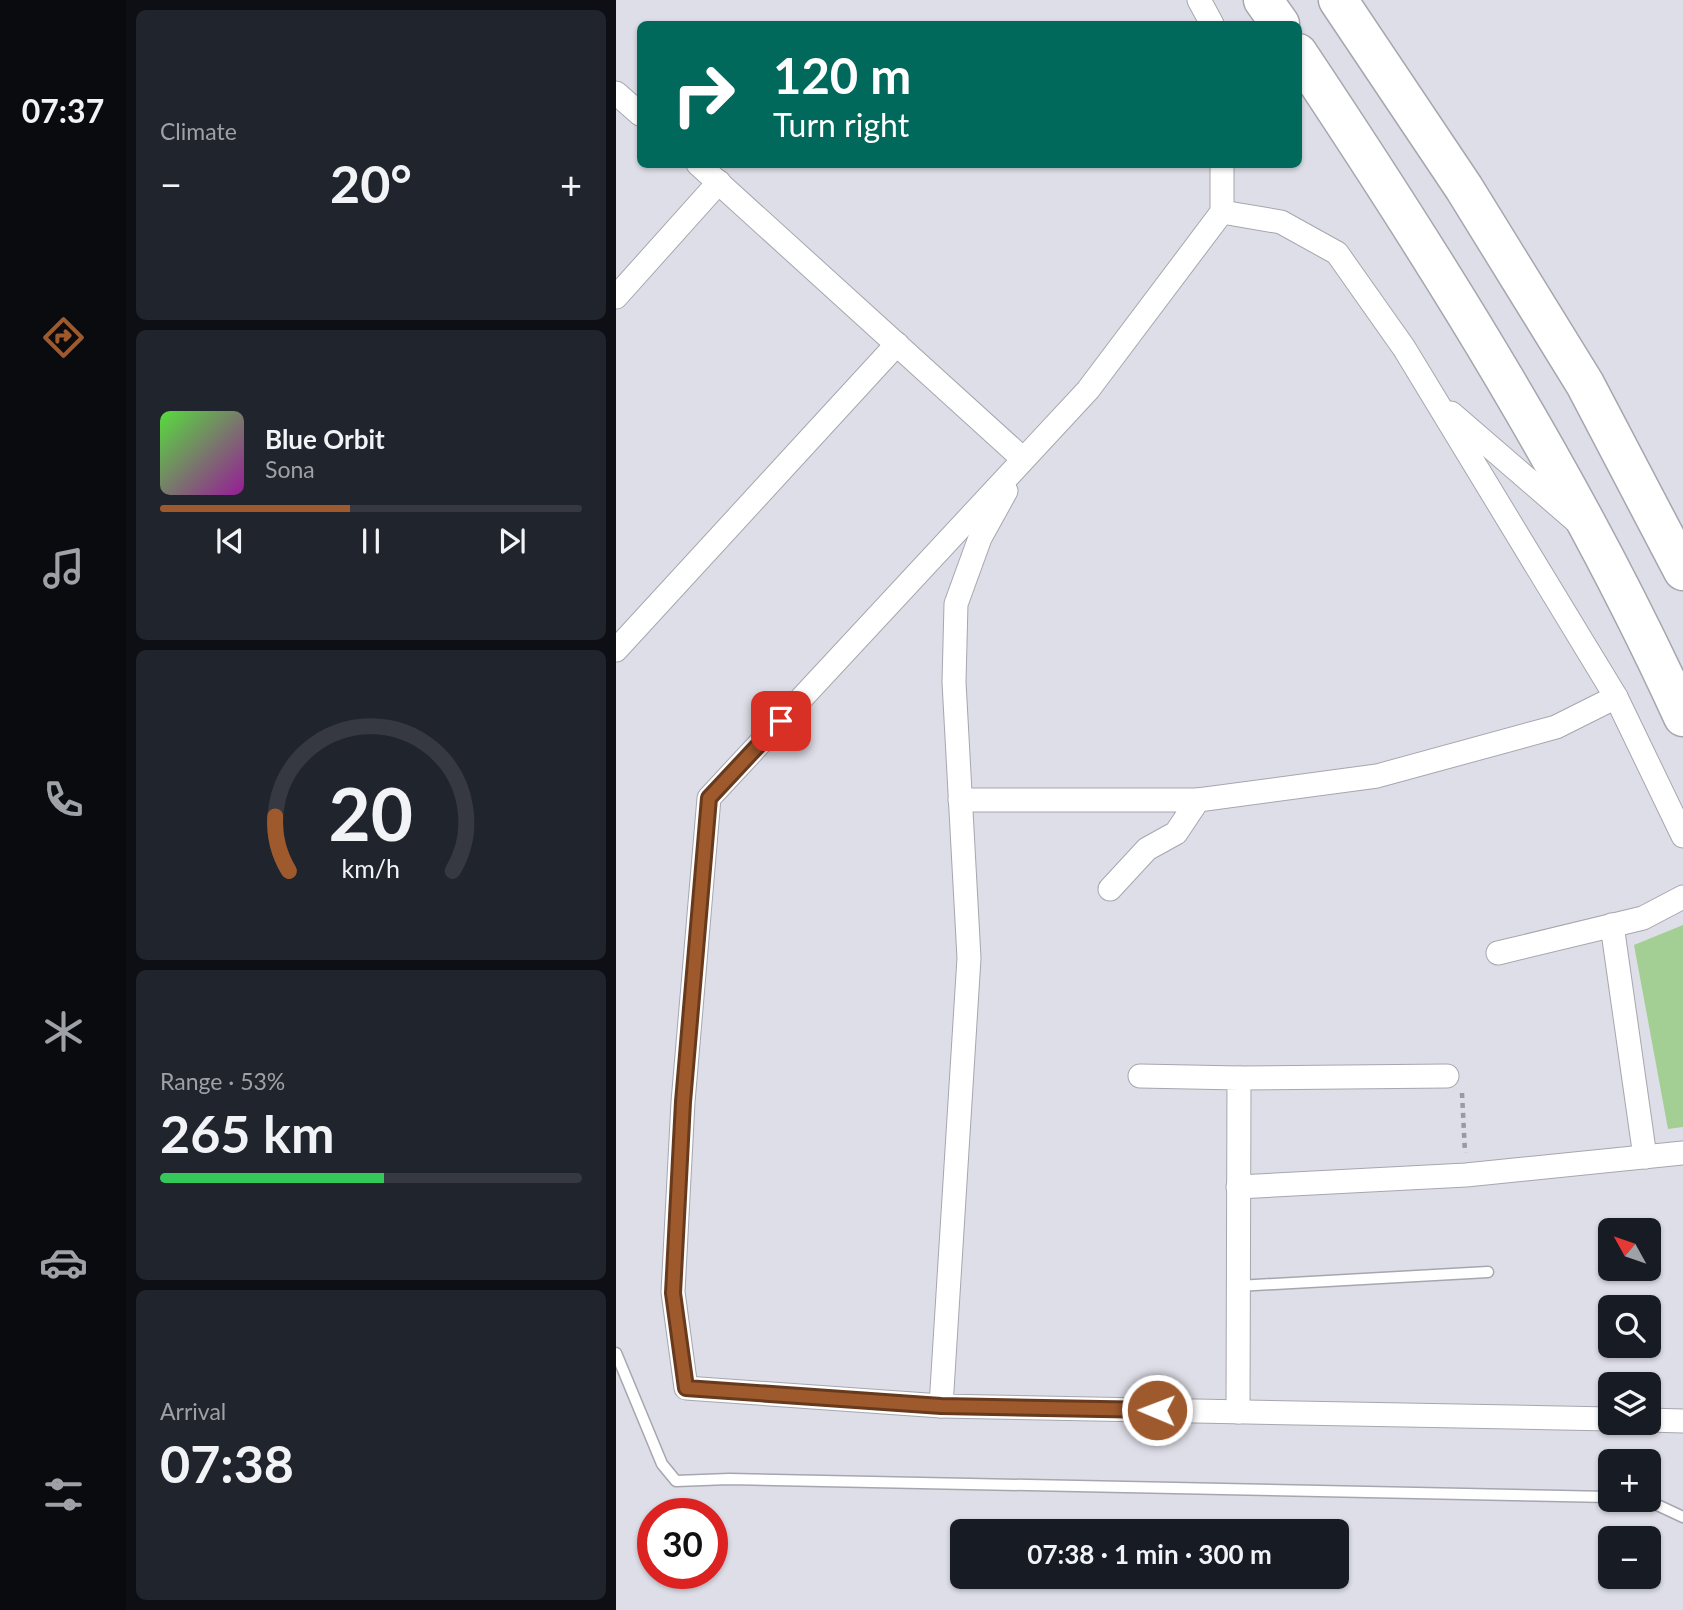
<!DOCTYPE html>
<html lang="en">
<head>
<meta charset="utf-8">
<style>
  :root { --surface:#171b24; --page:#20242c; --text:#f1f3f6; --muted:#9ea1a6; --line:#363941; --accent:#9e592c }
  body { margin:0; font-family:Lato,sans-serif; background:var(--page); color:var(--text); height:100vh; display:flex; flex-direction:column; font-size:26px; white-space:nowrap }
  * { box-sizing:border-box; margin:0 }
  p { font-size:23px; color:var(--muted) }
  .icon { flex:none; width:38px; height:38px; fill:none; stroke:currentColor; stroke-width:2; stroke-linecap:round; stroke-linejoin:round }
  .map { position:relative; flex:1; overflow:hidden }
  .sheet { display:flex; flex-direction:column; gap:10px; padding:10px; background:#0d0f14; width:490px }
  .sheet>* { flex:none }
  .hud { position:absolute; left:21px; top:21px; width:665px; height:147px; border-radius:10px; box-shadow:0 2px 5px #0004; background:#00695c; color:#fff; overflow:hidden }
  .needle { width:46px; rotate:310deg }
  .buttons { position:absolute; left:982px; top:1218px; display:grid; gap:14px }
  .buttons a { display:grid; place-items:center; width:63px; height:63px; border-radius:10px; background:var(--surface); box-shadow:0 2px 5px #0004; font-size:35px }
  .speed { position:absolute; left:21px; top:1498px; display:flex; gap:14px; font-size:35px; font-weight:700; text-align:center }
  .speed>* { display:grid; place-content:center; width:91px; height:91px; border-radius:50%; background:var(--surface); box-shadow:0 2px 5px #0004; line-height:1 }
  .speed .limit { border:10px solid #d22; background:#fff; color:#111 }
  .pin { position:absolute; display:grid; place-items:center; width:60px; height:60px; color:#fff; margin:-30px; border-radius:14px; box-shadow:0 4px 10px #0006 }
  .me { position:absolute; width:77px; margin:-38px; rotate:271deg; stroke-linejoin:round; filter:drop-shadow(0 0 5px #0008) }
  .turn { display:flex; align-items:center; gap:24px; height:147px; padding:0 21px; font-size:32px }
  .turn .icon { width:91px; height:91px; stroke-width:2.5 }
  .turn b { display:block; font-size:49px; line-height:60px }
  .big { font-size:52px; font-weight:700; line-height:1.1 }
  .sheet .widget { flex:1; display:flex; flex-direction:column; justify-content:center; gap:10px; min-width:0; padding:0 24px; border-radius:10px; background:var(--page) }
  .sheet .dial { align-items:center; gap:0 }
  .dial svg { height:182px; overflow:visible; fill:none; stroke:var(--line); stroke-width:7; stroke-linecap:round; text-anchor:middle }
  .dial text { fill:var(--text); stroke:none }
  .song { display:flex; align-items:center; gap:21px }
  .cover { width:84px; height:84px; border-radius:10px; background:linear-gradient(135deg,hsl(110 70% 55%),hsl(300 70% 35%)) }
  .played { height:7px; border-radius:4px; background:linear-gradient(90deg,var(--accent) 45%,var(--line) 45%) }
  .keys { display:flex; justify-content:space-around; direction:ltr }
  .heat { display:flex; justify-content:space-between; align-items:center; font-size:38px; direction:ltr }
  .charge { height:10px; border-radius:5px; background:linear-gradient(90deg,#34c759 53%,var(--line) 0) }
  .trip { position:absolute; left:334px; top:1519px; width:399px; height:70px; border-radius:10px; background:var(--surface); box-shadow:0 2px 5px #0004; font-weight:700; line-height:70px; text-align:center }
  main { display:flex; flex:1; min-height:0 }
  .tabs { display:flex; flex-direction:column; width:126px; justify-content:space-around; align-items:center; background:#090b0e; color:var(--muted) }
  .tabs .icon { width:49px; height:49px }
  .tabs .selected { color:var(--accent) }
  .tabs b { font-size:32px; color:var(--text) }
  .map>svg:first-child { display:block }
  .green { fill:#a4cf94 }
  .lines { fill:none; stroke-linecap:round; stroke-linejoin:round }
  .lane-casing { stroke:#a6a6af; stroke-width:13 }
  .street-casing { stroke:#a6a6af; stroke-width:25 }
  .highway-casing { stroke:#a6a6af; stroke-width:41 }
  .path { stroke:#9999a0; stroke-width:4.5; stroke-dasharray:5 5; stroke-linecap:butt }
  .lane { stroke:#fff; stroke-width:10 }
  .street { stroke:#fff; stroke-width:23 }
  .highway { stroke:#fff; stroke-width:38 }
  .route-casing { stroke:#673a1d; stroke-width:18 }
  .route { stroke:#9e592c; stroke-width:12 }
</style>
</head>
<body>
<main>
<nav class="tabs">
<b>07:37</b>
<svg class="icon selected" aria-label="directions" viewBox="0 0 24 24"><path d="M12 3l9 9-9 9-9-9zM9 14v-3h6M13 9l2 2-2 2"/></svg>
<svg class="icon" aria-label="music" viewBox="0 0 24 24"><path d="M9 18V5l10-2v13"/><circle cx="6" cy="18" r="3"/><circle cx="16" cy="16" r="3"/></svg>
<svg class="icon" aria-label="phone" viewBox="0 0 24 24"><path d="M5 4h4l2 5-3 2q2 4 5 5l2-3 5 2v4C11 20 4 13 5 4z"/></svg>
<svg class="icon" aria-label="climate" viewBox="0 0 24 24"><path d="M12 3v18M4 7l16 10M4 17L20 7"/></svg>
<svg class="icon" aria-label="car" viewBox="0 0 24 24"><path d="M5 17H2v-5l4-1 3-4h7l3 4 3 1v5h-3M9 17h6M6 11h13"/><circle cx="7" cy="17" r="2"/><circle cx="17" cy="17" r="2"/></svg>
<svg class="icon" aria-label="filters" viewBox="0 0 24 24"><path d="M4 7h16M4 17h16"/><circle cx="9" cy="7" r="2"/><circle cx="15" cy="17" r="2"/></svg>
</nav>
<section class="sheet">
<div class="widget"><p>Climate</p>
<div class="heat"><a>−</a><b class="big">20°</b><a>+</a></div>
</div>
<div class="widget">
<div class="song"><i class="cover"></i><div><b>Blue Orbit</b><p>Sona</p></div></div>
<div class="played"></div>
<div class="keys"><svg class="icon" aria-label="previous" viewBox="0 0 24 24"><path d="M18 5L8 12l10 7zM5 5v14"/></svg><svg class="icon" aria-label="pause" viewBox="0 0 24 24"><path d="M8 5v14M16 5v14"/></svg><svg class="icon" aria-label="next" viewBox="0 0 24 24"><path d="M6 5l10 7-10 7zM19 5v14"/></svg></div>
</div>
<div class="widget dial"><svg viewBox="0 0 100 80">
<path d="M14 69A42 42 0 1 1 86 69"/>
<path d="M14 69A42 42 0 0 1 8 45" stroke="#9e592c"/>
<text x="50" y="56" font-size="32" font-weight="700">20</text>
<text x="50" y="72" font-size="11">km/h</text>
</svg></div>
<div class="widget"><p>Range · 53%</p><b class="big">265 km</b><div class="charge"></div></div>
<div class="widget"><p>Arrival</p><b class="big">07:38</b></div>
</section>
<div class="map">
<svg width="1067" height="1610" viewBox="0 0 1067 1610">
  <rect width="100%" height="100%" fill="#dedee8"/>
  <path class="green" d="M1067,925v202l-15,2 -34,-184z"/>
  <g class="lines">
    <g class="lane-casing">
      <g id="lane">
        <path d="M622,1286l250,-14"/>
        <path d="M0,1353l46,111 14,17 53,-2 881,18"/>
        <path d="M1018,1500l19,3 30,14"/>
      </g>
    </g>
    <g class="street-casing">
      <g id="street">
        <path d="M583,0l13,24"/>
        <path d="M0,93l24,21"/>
        <path d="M82,164l325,295"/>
        <path d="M606,212l59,10 56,31 67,95 212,349 67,139"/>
        <path d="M0,297l103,-115"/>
        <path d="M835,413l125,108"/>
        <path d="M390,491l-26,47 -24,66 -2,78 15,276 -28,448 669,13"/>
        <path d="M0,650l281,-306"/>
        <path d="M344,800h238l-22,33 -29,16 -37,40"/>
        <path d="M582,800l179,-24 179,-49 60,-30"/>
        <path d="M996,925l33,232"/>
        <path d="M882,953l145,-35 40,-21"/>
        <path d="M524,1076l99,2 -1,334"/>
        <path d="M623,1078l208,-2"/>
        <path d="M622,1187l228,-12 217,-22"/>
        <path d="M325,1406l-255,-18 -13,-96 10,-190 26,-304 379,-408 134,-178v-48"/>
        <path d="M1032,1420l35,1"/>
      </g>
    </g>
    <g class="highway-casing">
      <g id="highway">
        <path d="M647,0l17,24"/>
        <path d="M722,0l126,188 121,196 98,187"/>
        <path d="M682,53c142,213 279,431 385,664"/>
      </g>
    </g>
    <path class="path" d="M846,1093l3,60"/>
    <use href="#lane" class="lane"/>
    <use href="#street" class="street"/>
    <use href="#highway" class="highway"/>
  </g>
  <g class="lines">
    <g class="route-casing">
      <path id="route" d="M165,721l-72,77 -26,304 -10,191 13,95 255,18 216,4"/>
    </g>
    <use href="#route" class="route"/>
  </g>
</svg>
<div class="buttons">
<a><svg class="needle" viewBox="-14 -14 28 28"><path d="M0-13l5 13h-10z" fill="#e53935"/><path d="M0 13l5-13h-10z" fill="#9ea1a6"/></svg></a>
<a><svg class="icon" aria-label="search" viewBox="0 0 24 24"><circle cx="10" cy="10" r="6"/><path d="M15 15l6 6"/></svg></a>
<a><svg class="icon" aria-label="layers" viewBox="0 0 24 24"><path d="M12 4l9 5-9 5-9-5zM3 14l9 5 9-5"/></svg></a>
<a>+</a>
<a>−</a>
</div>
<div class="speed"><div class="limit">30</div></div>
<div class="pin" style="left:165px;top:721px;background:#d93025"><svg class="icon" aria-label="arrive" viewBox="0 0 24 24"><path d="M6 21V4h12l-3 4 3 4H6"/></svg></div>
<svg class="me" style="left:541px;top:1410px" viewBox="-20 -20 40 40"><circle r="17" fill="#9e592c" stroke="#fff" stroke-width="3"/><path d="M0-11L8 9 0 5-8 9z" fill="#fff"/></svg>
<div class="trip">07:38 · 1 min · 300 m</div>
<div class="hud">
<div class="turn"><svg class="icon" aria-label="right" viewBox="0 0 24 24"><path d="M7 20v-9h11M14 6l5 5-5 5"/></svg><div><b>120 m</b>Turn right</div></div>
</div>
</div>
</main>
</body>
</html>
